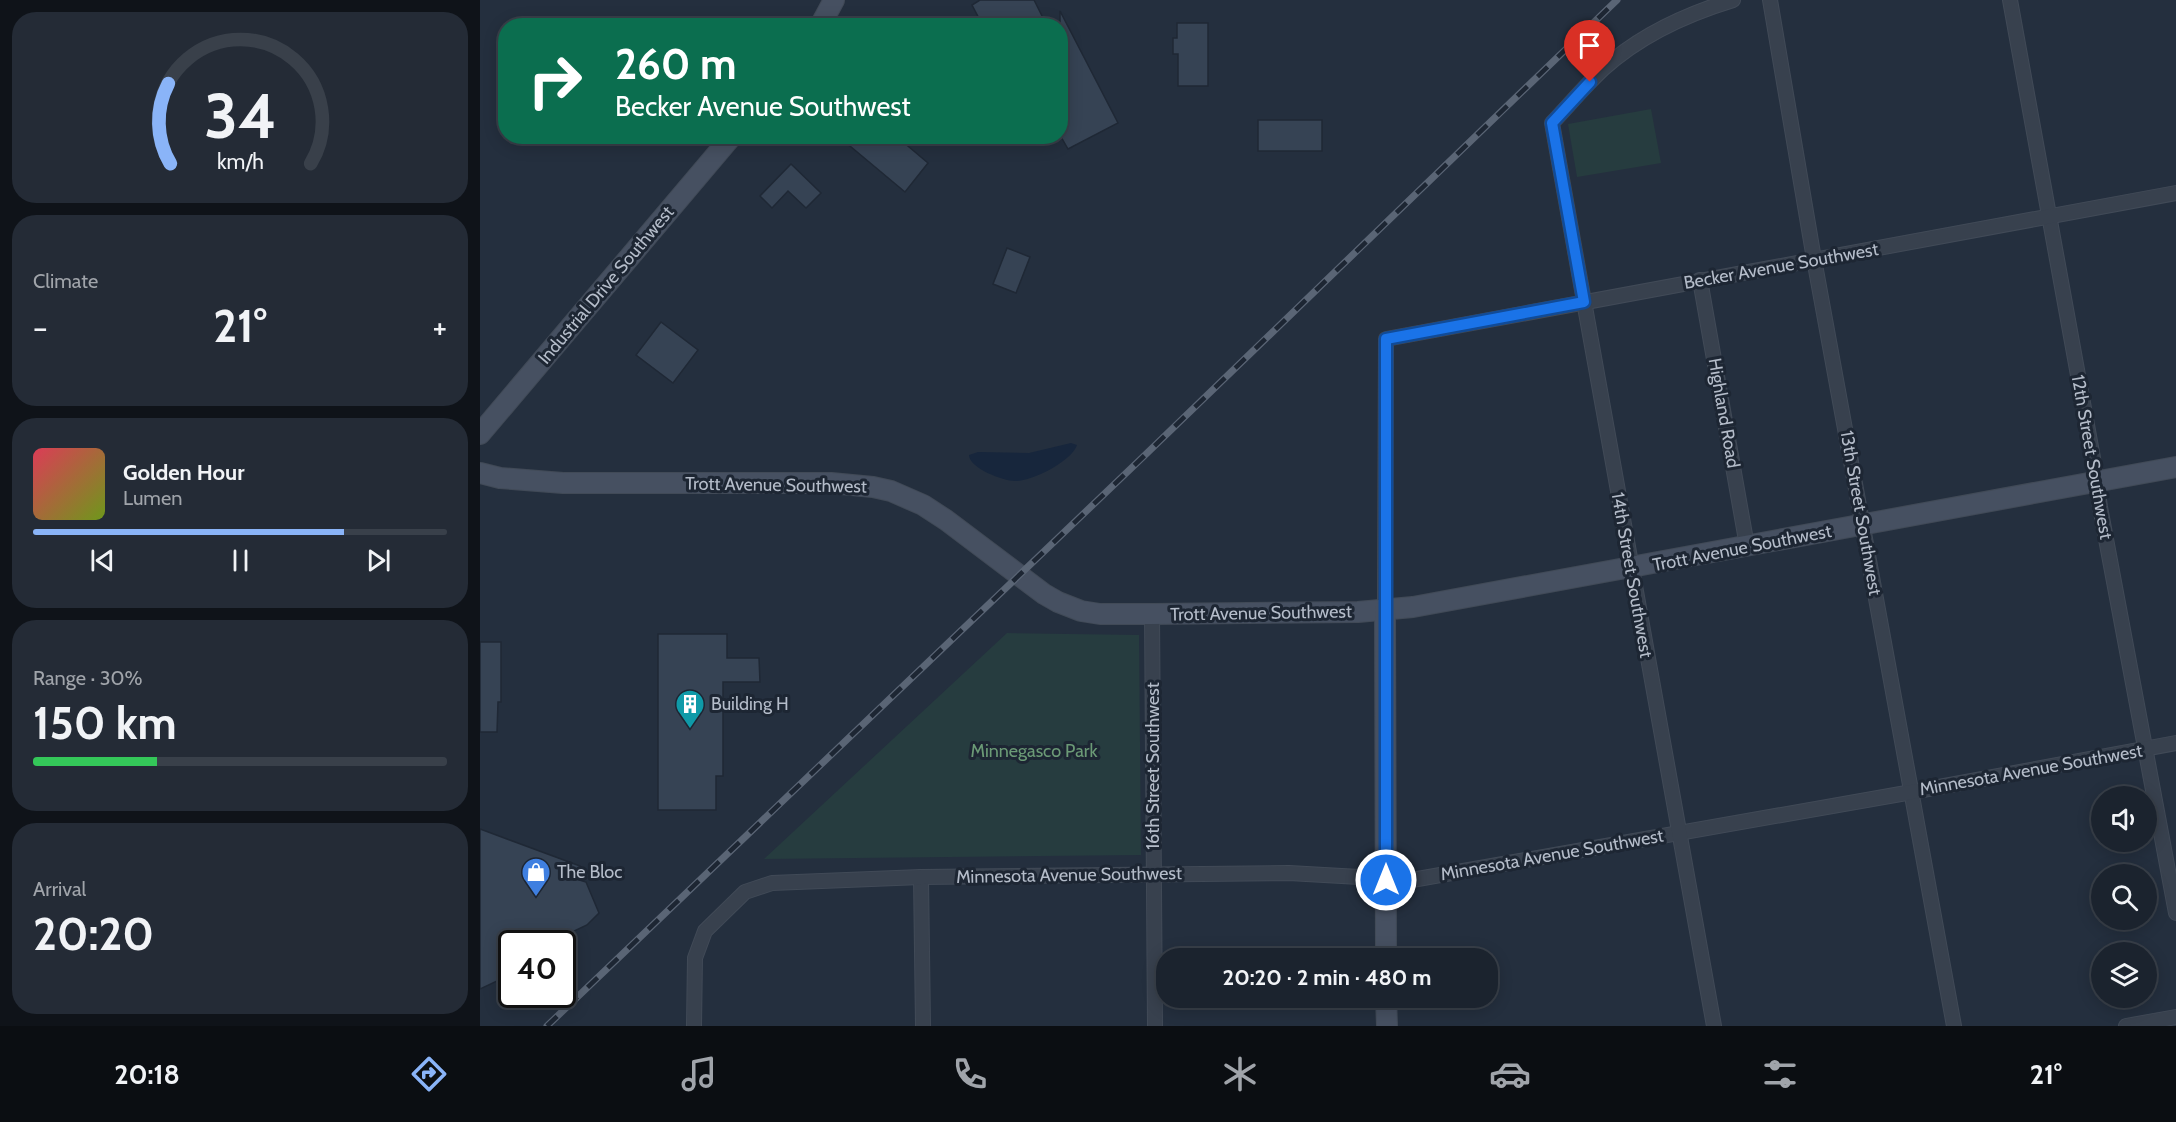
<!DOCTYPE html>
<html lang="en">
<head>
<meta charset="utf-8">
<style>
  :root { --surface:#1b232e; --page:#242b36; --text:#f1f3f6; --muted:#a0a4aa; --line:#39404a; --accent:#8ab4f8 }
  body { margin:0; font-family:Cabin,sans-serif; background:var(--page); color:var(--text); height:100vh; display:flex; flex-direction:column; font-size:22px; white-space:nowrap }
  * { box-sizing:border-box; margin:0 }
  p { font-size:20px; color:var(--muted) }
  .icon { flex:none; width:33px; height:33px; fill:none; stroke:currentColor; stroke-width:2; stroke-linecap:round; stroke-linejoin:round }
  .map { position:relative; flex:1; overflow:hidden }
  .details { display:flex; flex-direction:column; gap:12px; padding:12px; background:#0f1319; width:480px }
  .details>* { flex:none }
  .banner { position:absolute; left:18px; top:18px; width:570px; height:126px; border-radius:24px; box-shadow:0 3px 15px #0003,0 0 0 2px var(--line); background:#0b6e4f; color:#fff; overflow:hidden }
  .fabs { position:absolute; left:1611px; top:786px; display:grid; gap:12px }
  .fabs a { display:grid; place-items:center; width:66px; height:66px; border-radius:50%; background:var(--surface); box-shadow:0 3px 15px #0003,0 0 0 2px var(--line); font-size:30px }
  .speed { position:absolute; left:18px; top:930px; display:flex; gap:12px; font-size:30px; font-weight:700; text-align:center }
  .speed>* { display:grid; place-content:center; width:78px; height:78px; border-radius:50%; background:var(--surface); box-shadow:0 3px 15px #0003,0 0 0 2px var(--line); line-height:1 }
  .speed .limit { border:3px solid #111; border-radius:9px; background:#fff; color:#111 }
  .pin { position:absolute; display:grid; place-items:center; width:51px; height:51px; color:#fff; margin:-62px -26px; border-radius:50% 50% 50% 0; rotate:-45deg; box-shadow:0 0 6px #0007 }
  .pin .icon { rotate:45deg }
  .me { position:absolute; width:66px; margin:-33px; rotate:0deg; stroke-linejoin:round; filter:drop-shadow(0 0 4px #0008) }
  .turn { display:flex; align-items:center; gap:21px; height:126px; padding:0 18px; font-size:27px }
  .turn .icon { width:78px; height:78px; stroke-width:2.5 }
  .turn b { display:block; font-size:42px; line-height:51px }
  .big { font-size:45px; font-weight:700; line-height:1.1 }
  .details .widget { flex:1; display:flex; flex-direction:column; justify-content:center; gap:9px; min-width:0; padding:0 21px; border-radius:24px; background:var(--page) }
  .details .dial { align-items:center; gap:0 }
  .dial svg { height:156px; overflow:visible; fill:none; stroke:var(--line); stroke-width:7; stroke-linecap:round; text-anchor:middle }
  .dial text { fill:var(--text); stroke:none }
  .song { display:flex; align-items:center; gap:18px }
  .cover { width:72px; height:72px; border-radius:9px; background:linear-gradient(135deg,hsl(350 70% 55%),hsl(80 70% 35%)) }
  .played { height:6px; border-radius:3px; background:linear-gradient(90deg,var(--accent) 75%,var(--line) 75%) }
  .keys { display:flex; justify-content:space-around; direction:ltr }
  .heat { display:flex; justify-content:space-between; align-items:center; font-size:33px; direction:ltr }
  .charge { height:9px; border-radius:4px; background:linear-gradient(90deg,#34c759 30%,var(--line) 0) }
  .trip { position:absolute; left:676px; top:948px; width:342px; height:60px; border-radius:24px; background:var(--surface); box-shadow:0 3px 15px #0003,0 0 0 2px var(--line); font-weight:700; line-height:60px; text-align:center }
  .tab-bar { display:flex; height:96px; justify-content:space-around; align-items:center; background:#0b0e12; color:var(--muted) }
  .tab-bar .icon { width:42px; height:42px }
  .tab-bar .active { color:var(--accent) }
  .tab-bar b { font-size:27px; color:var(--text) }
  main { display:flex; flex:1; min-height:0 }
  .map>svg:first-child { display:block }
  .green { fill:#263c3f }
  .water { fill:#17263c }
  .building { fill:#364354; stroke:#1f2835; stroke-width:1.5 }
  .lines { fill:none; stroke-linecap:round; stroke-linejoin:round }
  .street-casing { stroke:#414a57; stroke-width:16 }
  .secondary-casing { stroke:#414a57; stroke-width:22 }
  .street { stroke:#38414e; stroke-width:14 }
  .secondary { stroke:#465061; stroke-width:20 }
  .rail-casing { stroke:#5a6575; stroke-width:7 }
  .rail { stroke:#1d2633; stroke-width:4.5; stroke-dasharray:14; stroke-linecap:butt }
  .route-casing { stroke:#114b97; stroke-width:15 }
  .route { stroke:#1a73e8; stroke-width:10 }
  .labels { text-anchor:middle; stroke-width:6; stroke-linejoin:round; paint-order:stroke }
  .street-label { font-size:18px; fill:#b4bcc9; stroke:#1d2633 }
  .poi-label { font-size:18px; fill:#b4bcc9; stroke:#1d2633; text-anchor:start }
  .park-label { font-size:18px; fill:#6b9a76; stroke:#1d2633 }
</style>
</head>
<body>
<main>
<section class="details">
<div class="widget dial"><svg viewBox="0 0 100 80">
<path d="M14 69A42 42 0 1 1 86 69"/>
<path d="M14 69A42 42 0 0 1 13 28" stroke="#8ab4f8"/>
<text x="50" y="56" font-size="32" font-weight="700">34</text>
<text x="50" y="72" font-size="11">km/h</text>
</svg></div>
<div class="widget"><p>Climate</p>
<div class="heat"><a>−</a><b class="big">21°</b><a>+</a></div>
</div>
<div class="widget">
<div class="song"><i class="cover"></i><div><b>Golden Hour</b><p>Lumen</p></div></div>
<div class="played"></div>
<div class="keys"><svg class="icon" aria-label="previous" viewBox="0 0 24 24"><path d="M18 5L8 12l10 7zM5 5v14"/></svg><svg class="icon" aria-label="pause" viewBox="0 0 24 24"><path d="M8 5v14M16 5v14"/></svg><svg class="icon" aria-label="next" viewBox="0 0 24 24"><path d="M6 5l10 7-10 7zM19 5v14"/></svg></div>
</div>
<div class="widget"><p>Range · 30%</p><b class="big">150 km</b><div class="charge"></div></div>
<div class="widget"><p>Arrival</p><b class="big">20:20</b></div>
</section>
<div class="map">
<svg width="1696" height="1026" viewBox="0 0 1696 1026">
  <rect width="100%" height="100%" fill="#242f3e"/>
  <g class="green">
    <path d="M1171,109l10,54 -84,14 -9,-53z"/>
    <path d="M527,633l132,2 2,220 -377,4z"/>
  </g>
  <path class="water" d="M591,443l6,2c-5,16 -46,37 -62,36 -12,0 -46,-13 -46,-26l9,-3 51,1z"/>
  <g class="building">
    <path d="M500,0h54l13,26h-64l-11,-21z"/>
    <path d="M580,11l58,112 -50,26 -8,-14z"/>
    <path d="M697,23h31v63h-30v-32h-5v-16h4z"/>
    <rect x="778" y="120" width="64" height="31"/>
    <path d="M358,136h58l32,27 -23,29z"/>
    <path d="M311,164l30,29 -15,15 -18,-17 -16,17 -12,-12z"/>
    <path d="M527,248l23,9 -14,36 -23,-9z"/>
    <path d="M181,322l37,28 -25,33 -37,-28z"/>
    <path d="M178,634h69v24h32l1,24h-37v94h-7v34h-58z"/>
    <path d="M0,642h21v60h-3l-1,30h-17z"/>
    <path d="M0,829l100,37 -4,13 10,3 13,31 -12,12 -40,19h-35v30l-32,15z"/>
  </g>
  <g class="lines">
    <g class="street-casing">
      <g id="street">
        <path d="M1290,0l44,259 140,767"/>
        <path d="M1530,0l83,458 7,49 76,406"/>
        <path d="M1220,280l47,266"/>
        <path d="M905,610l1,-271 790,-146"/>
        <path d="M672,614l3,412"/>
        <path d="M441,877l2,149"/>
        <path d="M214,1026l1,-68 10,-27 40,-39 27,-9 149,-6 368,-4 123,7 500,-88 264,-49"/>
        <path d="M1234,1026l-162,-903c17,-18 33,-37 51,-54 36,-33 84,-55 130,-69"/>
        <path d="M1646,1026l50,-9"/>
      </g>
    </g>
    <g class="secondary-casing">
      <g id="secondary">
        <path d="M340,26l14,-26"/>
        <path d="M0,434l252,-298"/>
        <path d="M0,473l20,5 63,5h268l42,4 18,4 32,14 23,15 98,74 14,8 23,9 19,3h52l206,-2 55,-5 763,-140"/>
        <path d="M905,610l1,348"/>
        <path d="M906,998l1,28"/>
      </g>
    </g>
    <use href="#street" class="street"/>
    <use href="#secondary" class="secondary"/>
    <g class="rail-casing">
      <path id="rail" d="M67,1026l597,-570 473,-456"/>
    </g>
    <use href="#rail" class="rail"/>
  </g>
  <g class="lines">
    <g class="route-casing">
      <path id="route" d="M906,880v-541l198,-37 -32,-179 38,-41"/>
    </g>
    <use href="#route" class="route"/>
  </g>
  <defs>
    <g id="building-pin" transform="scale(1.5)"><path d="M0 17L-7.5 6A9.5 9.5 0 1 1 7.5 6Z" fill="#0f9aa8" stroke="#1d2633"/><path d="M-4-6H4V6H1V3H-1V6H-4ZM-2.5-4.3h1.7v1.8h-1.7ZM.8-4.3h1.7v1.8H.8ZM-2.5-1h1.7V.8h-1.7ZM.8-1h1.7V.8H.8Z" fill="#fff"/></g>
    <g id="shop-pin" transform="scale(1.5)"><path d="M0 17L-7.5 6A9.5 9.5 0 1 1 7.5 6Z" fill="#3f7fe0" stroke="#1d2633"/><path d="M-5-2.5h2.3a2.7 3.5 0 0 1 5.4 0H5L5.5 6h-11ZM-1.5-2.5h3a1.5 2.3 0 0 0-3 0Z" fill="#fff"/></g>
  </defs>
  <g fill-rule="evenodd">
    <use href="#building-pin" x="210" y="704"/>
    <use href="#shop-pin" x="56" y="872"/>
  </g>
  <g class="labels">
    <g class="street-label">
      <text transform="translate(1301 266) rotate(-10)" y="6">Becker Avenue Southwest</text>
      <text transform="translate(126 285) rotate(-50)" y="6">Industrial Drive Southwest</text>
      <text transform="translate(1244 413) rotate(80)" y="6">Highland Road</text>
      <text transform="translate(1612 457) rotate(80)" y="6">12th Street Southwest</text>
      <text transform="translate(296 485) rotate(1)" y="6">Trott Avenue Southwest</text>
      <text transform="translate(1381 513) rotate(80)" y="6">13th Street Southwest</text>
      <text transform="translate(1262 548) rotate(-11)" y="6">Trott Avenue Southwest</text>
      <text transform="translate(1152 575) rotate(80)" y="6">14th Street Southwest</text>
      <text transform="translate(781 613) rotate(-1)" y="6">Trott Avenue Southwest</text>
      <text transform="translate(673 766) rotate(-90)" y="6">16th Street Southwest</text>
      <text transform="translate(1551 770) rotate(-10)" y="6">Minnesota Avenue Southwest</text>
      <text transform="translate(1072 855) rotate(-10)" y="6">Minnesota Avenue Southwest</text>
      <text transform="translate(589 875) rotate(-1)" y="6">Minnesota Avenue Southwest</text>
    </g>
    <g class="poi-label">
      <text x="231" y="710">Building H</text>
      <text x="77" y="878">The Bloc</text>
    </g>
    <g class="park-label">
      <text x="554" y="757">Minnegasco Park</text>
    </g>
  </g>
</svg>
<div class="fabs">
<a><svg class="icon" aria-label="sound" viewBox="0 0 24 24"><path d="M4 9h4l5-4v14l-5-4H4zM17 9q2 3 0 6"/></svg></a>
<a><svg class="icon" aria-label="search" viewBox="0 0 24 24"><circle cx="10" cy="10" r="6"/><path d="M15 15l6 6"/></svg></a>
<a><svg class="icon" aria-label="layers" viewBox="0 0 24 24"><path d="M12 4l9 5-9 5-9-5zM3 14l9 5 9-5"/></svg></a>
</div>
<div class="speed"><div class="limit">40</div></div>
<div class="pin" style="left:1110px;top:82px;background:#d93025"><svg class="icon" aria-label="arrive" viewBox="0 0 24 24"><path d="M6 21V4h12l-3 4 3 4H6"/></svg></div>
<svg class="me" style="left:906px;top:880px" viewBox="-20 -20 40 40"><circle r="17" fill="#1a73e8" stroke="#fff" stroke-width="3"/><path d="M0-11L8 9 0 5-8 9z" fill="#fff"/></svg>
<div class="trip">20:20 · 2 min · 480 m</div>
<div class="banner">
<div class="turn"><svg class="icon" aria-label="right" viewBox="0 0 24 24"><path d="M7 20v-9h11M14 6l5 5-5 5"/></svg><div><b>260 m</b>Becker Avenue Southwest</div></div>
</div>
</div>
</main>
<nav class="tab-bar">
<b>20:18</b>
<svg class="icon active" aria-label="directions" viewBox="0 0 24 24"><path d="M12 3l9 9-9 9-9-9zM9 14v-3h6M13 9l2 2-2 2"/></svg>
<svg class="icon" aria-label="music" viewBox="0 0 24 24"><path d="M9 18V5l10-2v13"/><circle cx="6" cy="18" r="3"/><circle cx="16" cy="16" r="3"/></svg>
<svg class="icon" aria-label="phone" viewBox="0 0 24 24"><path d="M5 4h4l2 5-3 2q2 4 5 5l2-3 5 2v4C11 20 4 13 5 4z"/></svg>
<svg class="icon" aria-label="climate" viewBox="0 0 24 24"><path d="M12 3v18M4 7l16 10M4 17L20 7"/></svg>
<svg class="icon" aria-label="car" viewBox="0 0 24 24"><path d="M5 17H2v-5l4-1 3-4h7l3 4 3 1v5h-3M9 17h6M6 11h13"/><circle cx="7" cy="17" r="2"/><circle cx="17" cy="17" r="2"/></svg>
<svg class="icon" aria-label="filters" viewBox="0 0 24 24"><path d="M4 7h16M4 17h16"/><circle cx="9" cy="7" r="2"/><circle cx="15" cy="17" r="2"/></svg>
<b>21°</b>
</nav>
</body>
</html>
